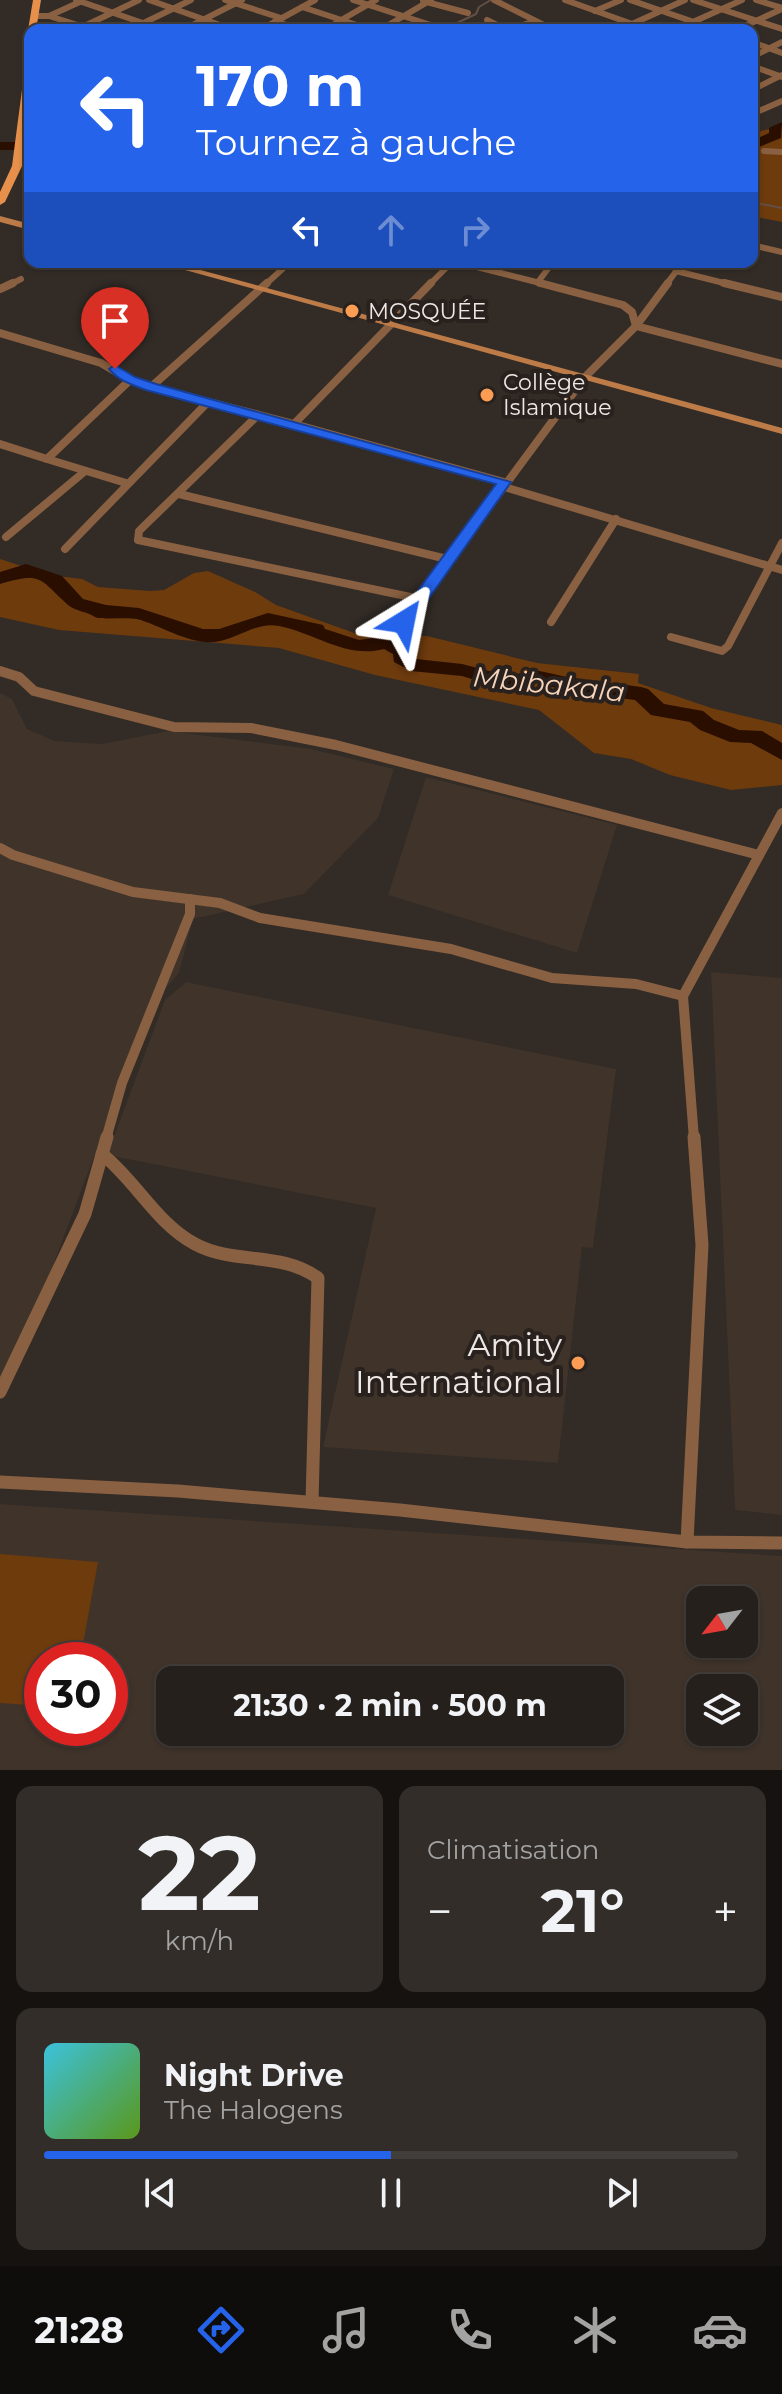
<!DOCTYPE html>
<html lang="fr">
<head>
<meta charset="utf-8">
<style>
  :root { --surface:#26201c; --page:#322d29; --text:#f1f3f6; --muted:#a4a3a3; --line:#423e3b; --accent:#2563eb }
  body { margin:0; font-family:Montserrat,sans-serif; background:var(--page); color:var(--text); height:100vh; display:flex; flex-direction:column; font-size:30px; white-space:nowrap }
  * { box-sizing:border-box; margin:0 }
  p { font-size:26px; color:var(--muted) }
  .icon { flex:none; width:44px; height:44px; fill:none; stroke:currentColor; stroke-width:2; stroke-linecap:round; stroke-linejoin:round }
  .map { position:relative; height:1770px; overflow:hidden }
  .sheet { display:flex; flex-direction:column; gap:16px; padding:16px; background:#15120f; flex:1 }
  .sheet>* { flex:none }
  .top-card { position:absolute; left:24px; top:24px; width:734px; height:244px; border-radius:16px; box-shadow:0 2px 6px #0004,0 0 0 2px var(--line); background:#2563eb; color:#fff; overflow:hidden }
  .needle { width:52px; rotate:239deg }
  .fabs { position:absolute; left:686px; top:1586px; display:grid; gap:16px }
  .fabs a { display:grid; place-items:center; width:72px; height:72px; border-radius:16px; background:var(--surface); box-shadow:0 2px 6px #0004,0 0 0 2px var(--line); font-size:40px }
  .speed { position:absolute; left:24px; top:1642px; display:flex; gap:16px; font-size:40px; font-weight:700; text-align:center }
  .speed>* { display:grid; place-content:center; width:104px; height:104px; border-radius:50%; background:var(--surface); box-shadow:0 2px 6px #0004,0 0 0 2px var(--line); line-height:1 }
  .speed .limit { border:12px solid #d22; background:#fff; color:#111 }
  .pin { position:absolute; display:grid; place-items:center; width:68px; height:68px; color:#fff; margin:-82px -34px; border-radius:50% 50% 50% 0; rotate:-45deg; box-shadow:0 0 8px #0007 }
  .pin .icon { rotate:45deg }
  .me { position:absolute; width:88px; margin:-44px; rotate:35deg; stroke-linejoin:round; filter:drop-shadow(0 0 6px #0008) }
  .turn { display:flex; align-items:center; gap:28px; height:168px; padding:0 40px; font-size:36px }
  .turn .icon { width:104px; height:104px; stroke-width:2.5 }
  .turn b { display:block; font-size:56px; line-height:68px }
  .lanes { display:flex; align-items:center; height:76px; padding:0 40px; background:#0003; justify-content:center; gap:40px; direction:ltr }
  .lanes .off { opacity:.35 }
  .big { font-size:60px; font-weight:700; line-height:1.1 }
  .sheet .widget { flex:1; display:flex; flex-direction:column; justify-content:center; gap:12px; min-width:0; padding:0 28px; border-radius:16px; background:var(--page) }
  .sheet .dial { align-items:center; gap:0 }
  .dial b { font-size:104px; line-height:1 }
  .song { display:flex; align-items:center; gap:24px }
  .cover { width:96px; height:96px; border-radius:12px; background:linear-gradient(135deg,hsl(190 70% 55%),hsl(90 70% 35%)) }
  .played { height:8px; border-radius:4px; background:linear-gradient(90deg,var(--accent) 50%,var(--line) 50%) }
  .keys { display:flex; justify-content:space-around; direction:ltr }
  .heat { display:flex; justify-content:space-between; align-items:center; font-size:44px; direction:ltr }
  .sheet .tiles { flex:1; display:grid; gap:16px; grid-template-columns:1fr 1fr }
  .widget:last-child { grid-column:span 2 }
  .trip { position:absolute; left:156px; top:1666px; width:468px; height:80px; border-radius:16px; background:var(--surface); box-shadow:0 2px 6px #0004,0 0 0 2px var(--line); font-weight:700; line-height:80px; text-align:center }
  .tabs { display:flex; height:128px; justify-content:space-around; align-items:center; background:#0f0d0b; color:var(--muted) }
  .tabs .icon { width:56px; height:56px }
  .tabs .current { color:var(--accent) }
  .tabs b { font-size:36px; color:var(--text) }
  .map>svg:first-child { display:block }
  .built { fill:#3f332a; fill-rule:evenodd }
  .green { fill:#6e3b0d }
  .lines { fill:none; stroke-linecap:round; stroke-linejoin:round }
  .stream { stroke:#644f45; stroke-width:2 }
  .river { fill:#2a0e00; fill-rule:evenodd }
  .street-far3 { stroke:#896041; stroke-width:6 }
  .street-far2 { stroke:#896041; stroke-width:8 }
  .street-far1 { stroke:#896041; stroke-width:10 }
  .street { stroke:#896041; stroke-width:13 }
  .secondary { fill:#bd7b48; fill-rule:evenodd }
  .primary { fill:#e6904c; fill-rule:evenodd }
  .route { fill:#2563eb; stroke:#184099; stroke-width:2 }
  .poi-dot { fill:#fc9d53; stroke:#28211d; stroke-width:3 }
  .labels { text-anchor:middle; stroke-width:8; stroke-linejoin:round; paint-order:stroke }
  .far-poi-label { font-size:22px; fill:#ede8e5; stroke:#28211d; text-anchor:start }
  .water-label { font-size:28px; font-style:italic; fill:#f6d4bb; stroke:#28211d }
  .near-poi-label { font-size:32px; fill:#ede8e5; stroke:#28211d; text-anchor:end }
</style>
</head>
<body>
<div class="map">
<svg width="782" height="1770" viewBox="0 0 782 1770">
  <rect width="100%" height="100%" fill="#322b26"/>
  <g class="built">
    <path d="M0,693l12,6 15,30 28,12 47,3 66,-13 143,18 83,20 -16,49 -74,76 -111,25 -14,54 -28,32 -138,367 -13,10z"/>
    <path d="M426,777l191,48 -40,128 -189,-58z"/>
    <path d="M711,972l71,6v537l-47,-5z"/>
    <path d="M186,982l430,87 -23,179 -11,-1 -24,216 -235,-16 53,-239 -269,-53 58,-155z"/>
    <path d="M0,1504l782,52v214h-782zM700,1600h44v44h-44zM42,1660h68v68h-68zM170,1680h440v52h-440zM700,1688h44v44h-44z"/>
  </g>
  <g class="green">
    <path d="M782,126v96l-30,-6v-75l9,-10z"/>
    <path d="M0,559l49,16 33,4 16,8 52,4 14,-1 30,-17 14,-2 47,21 21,13 84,30 67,1 110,27 102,11 -1,9 73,25 71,17v60l-51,5 -61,-15 -39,-16 -37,-6 -55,-43 -164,-35 -96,-27 -220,-18 -59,-13z"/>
    <path d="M0,1554l98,8 -18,98h-38v46l-42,-3z"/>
  </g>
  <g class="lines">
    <g class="stream">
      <path d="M442,30l34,-16 3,-7 12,-7"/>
      <path d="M752,202l30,6"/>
    </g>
    <g class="river">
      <path d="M782,122l-1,16 -29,12v-9l17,-8v-5z"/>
      <rect x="0" y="142" width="30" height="8"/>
      <path d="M26,564l36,12 21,23 23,6 33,3 64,21h16l49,-16 55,12 2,4 34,11 28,-4 23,12 1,8 5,3 46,5 46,12 27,-6 32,7 74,10 7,2 16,15 39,7 11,9 25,10 23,1 20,12v17l-31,-17 -21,-1 -30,-12 -10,-8 -39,-7 -16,-15 -68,-9 -32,-9 -27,8 -46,-14 -51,-5 -17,-9 -1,-8 -9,-5c-38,10 -69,-16 -105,-23 -23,-5 -42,14 -65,16 -26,2 -52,-16 -77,-23 -10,-2 -36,1 -42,-2 -7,-5 -20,-6 -27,-12 -30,-27 -25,-33 -68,-21v-12z"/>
    </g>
    <g class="street-far3">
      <path d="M76,0l87,30"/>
      <path d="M149,0l85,30"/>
      <path d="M225,0l56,18"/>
      <path d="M353,0l87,28"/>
      <path d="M494,0l60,30"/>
      <path d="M565,0l84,30"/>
      <path d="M630,0l87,30"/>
      <path d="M693,0l89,29"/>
      <path d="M756,0l26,8"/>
      <path d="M423,1l45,12"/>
      <path d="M302,7l70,23"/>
      <path d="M595,11l26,-11"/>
      <path d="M35,16h14l35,11"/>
      <path d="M49,16l33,-15"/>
      <path d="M487,20l20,10"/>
      <path d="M275,21l26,9"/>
      <path d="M632,24l53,-24"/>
      <path d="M76,30l63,-30"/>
      <path d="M129,30l62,-30"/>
      <path d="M183,30l59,-30"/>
      <path d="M260,30l55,-30"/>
      <path d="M324,30l52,-30"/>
      <path d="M380,30l51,-30"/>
      <path d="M508,30l27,-9"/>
      <path d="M675,30l67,-30"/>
      <path d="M736,30l46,-21"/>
      <path d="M752,42l30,11"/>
      <path d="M752,57l30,-15"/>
      <path d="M752,66l30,11"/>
      <path d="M752,90l30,-15"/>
      <path d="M752,114l30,-13"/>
      <path d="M764,151l18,1"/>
      <path d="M752,245l30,7"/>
      <path d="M457,262l91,23"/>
      <path d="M674,262l2,9 56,14"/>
      <path d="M538,282l15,-20"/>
      <path d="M9,285l12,-6"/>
      <path d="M265,285l25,-23"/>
      <path d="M429,285l23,-23"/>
      <path d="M666,285l17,-23"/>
    </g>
    <g class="street-far2">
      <path d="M431,283l-137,141 210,58"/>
      <path d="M540,283l83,22 9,7 4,14 146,38"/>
      <path d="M724,283l58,14"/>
      <path d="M0,289l13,-6"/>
      <path d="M0,333l101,30 29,17 21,7 116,-104"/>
      <path d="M151,387l143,37"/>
      <path d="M258,415l-119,116 -1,9 282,59"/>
      <path d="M0,444l47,15"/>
      <path d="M126,483l-79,-24 83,-79"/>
      <path d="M501,486l281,84"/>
      <path d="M179,494l268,65"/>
      <path d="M6,537l78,-65"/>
      <path d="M65,549l142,-146"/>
      <path d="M404,622l181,-245 51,-51 32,-43"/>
      <path d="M551,622l65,-103"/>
      <path d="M671,637l51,14 6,-5 54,-103"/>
    </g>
    <g class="street-far1">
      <path d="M0,671l19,6 15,14 140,36 77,1 85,17 423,110"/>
      <path d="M0,848l13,7 120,37 87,11 40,15 191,31 101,29 84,6 47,12"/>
      <path d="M106,1139l16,-56 68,-169v-15"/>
      <path d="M694,1139l-11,-143 99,-183"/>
    </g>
    <g class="street">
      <path d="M102,1154c34,27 54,69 93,90 39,21 86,7 123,34l-6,224"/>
      <path d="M0,1392l85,-178 22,-77"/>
      <path d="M0,1482l178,9 222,19 287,32 95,1"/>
      <path d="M687,1542l15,-297 -8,-108"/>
    </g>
    <g class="secondary">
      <path d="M0,216l30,8v6l-30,-8z"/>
      <path d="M156,262h15l611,166v6z"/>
    </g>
    <g class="primary">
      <path d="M33,0h8l-5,30 -6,2 -2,-2z"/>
      <path d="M30,56v40l-8,70 -17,36 -5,3v-13l12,-26 14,-107z"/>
    </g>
  </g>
  <path class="route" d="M115,365l20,12 21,7 355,98 -101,143h-12v-7l98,-134 -350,-94c-14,-5 -27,-9 -37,-21z"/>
  <g class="poi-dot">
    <circle cx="352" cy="311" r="8"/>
    <circle cx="487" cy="395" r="8"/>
    <circle cx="578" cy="1363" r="8"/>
  </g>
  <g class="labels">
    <g class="far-poi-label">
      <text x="368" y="319">MOSQUÉE</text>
      <text x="503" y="390">Collège<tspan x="503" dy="25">Islamique</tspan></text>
    </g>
    <g class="water-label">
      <text transform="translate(549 684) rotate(6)" y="10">Mbibakala</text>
    </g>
    <g class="near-poi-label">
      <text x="562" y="1356">Amity<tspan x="562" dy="37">International</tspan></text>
    </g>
  </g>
</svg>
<div class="fabs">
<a><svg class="needle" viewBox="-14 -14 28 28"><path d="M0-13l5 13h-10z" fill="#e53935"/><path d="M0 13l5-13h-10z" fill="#a4a3a3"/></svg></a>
<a><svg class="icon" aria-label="layers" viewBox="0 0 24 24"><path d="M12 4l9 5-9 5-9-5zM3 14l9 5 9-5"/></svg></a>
</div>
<div class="speed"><div class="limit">30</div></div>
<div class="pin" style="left:115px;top:369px;background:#d93025"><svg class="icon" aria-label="arrive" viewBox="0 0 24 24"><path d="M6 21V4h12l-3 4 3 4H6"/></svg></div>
<svg class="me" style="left:404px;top:622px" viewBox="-20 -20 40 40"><path d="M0-17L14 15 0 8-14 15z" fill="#2563eb" stroke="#fff" stroke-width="4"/></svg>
<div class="trip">21:30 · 2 min · 500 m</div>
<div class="top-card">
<div class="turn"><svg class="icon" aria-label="left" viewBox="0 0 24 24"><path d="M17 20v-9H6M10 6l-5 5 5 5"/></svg><div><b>170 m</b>Tournez à gauche</div></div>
<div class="lanes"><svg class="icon" aria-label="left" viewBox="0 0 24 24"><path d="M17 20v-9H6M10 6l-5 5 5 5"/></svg><svg class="icon off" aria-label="ahead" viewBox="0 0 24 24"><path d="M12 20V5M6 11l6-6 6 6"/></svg><svg class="icon off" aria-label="right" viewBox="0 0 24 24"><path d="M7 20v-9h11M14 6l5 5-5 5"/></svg></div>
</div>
</div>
<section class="sheet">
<div class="tiles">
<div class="widget dial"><b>22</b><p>km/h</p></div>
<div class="widget"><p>Climatisation</p>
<div class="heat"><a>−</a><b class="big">21°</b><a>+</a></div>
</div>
<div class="widget">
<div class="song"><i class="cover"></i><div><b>Night Drive</b><p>The Halogens</p></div></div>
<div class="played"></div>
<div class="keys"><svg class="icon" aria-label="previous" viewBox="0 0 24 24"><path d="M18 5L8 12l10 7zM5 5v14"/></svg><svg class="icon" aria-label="pause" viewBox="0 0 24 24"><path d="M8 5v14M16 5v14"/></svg><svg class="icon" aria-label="next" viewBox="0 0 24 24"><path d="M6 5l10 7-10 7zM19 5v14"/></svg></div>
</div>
</div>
</section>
<nav class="tabs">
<b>21:28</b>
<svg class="icon current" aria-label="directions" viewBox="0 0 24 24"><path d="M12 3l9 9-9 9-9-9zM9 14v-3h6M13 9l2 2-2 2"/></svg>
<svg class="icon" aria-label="music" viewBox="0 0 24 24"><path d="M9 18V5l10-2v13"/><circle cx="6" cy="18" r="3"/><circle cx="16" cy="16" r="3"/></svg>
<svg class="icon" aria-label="phone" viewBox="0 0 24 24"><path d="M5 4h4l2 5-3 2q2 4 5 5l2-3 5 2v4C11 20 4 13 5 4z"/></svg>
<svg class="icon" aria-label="climate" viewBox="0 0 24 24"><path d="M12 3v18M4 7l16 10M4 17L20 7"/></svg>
<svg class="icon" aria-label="car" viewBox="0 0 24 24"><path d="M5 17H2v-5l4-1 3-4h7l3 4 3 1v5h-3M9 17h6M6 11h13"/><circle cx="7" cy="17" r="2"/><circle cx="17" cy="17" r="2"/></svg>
</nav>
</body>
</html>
